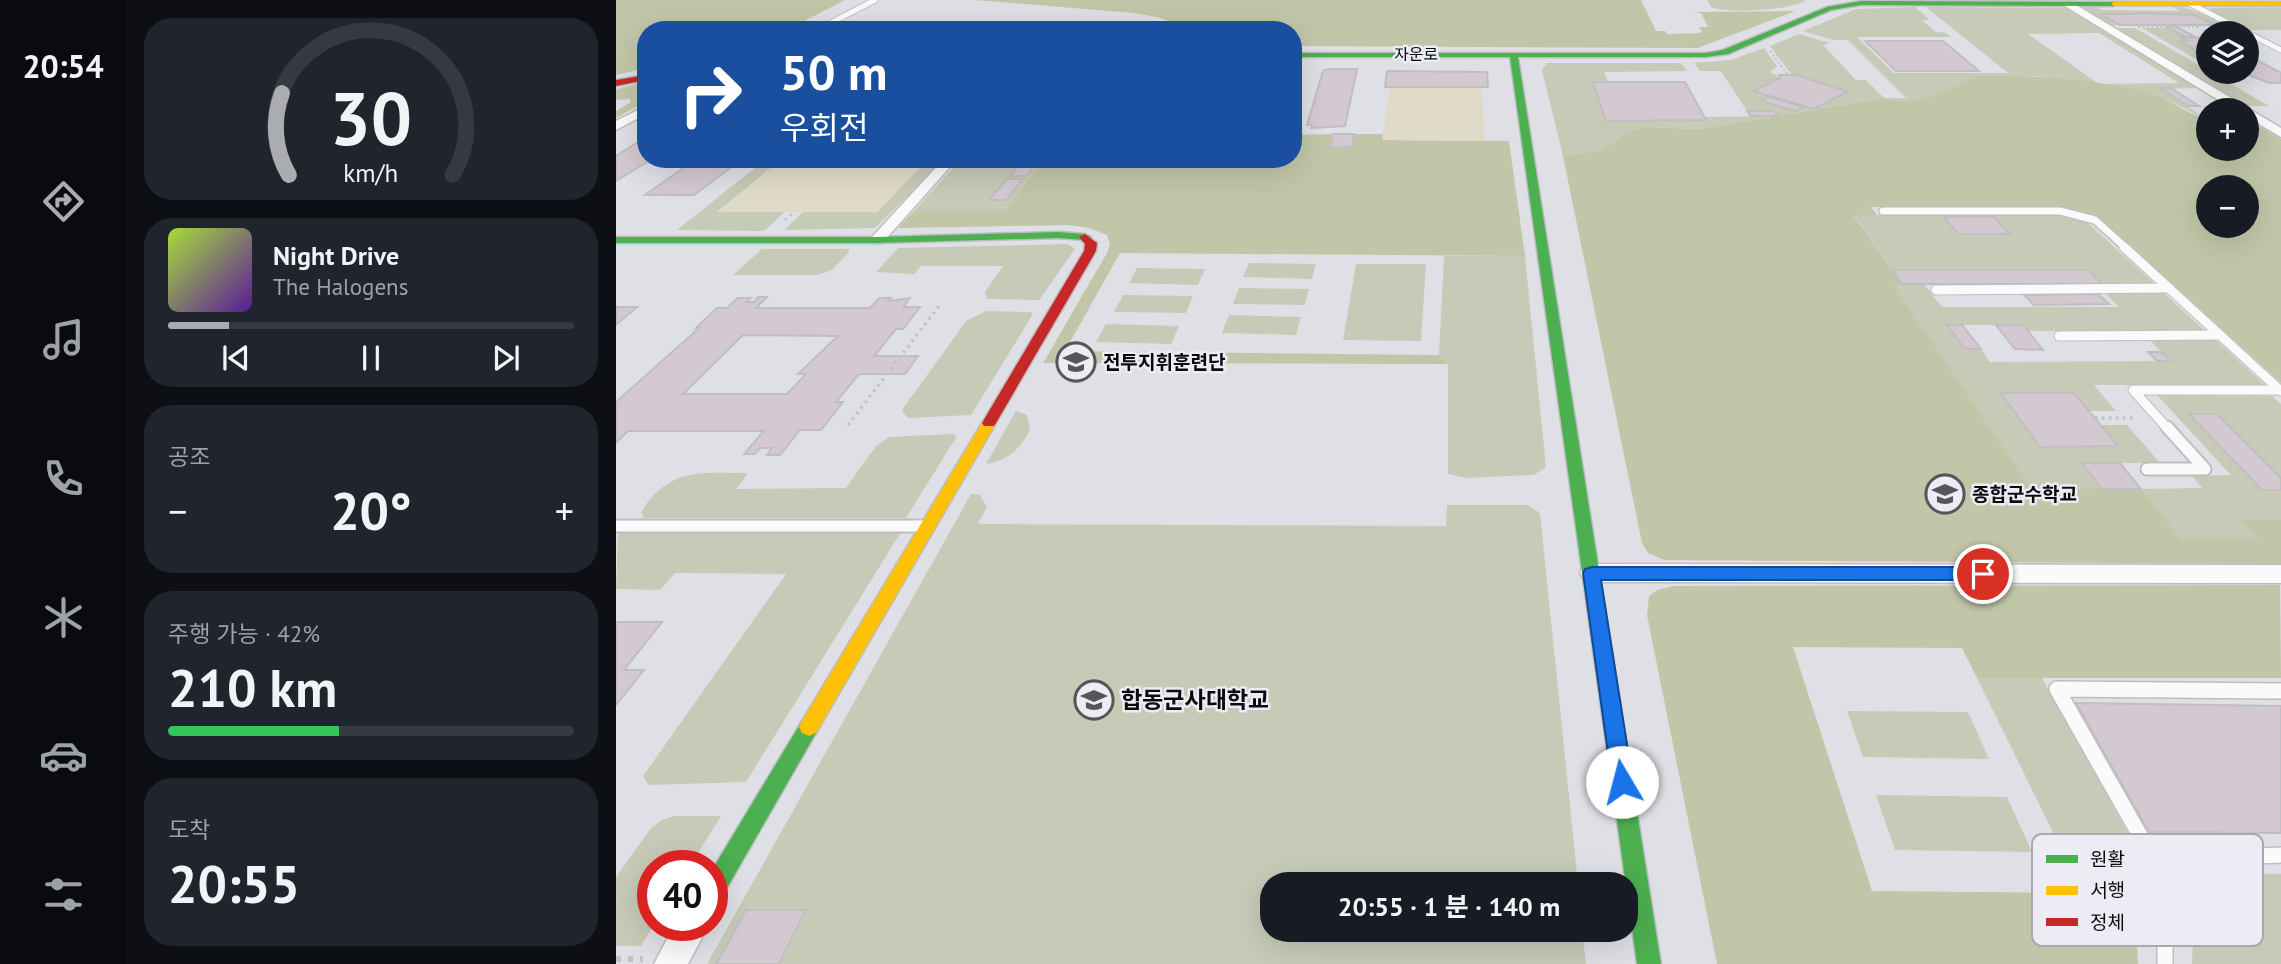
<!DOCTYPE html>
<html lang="ko">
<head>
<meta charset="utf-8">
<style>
  :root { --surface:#171b24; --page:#20242c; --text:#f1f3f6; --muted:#9ea1a6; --line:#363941; --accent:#abacaf }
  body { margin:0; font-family:"PT Sans","Noto Sans KR",sans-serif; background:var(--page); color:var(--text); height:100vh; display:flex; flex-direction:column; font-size:26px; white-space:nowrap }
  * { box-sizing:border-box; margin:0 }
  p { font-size:23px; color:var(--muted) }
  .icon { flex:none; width:38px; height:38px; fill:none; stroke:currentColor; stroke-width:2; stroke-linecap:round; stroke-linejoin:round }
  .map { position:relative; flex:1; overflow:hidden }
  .sheet { display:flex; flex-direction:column; gap:18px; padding:18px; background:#0d0f14; width:490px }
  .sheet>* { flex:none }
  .top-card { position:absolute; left:21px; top:21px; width:665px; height:147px; border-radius:28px; box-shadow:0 7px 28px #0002; background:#1a4fa0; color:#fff; overflow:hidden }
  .tools { position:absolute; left:1580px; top:21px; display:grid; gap:14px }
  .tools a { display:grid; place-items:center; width:63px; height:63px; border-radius:50%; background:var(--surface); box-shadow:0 7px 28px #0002; font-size:35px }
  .speed { position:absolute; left:21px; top:850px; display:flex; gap:14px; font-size:35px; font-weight:700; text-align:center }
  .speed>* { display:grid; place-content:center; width:91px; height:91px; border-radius:50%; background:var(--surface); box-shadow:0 7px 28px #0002; line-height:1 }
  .speed .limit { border:10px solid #d22; background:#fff; color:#111 }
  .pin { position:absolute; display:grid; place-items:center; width:60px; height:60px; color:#fff; margin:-30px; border:4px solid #fff; border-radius:50%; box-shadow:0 2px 7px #0007 }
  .me { position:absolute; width:77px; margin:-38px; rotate:352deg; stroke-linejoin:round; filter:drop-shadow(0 0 5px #0008) }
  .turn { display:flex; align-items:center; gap:24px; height:147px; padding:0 28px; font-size:32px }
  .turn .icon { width:91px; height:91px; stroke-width:2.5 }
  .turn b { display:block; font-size:49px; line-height:60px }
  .big { font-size:52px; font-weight:700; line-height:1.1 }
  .sheet .tile { flex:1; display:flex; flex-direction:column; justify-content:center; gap:10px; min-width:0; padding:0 24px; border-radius:28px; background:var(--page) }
  .sheet .dial { align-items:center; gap:0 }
  .dial svg { height:182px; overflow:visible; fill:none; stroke:var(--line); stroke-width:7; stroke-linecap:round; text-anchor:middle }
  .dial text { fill:var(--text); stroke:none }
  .song { display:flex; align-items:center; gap:21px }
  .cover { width:84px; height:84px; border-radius:10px; background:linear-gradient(135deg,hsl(80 70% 55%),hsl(270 70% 35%)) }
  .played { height:7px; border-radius:4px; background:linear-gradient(90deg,var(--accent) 15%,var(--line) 15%) }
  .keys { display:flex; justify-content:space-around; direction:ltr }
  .heat { display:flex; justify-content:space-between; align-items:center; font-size:38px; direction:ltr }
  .charge { height:10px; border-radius:5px; background:linear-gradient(90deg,#34c759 42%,var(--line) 0) }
  .trip { position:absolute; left:644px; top:872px; width:378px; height:70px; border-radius:28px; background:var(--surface); box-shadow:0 7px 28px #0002; font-weight:700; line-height:70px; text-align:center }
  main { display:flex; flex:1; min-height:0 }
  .dock { display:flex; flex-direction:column; width:126px; justify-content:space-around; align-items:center; background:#090b0e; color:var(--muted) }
  .dock .icon { width:49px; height:49px }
  .dock .current { color:var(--accent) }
  .dock b { font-size:32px; color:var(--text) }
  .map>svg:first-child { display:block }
  .green { fill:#c7cab7; fill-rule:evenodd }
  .forest { fill:#c2c6a8; fill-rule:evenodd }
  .sand { fill:#e0dac8 }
  .building { fill:#d4c9d0; stroke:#bfbec1; stroke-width:2; fill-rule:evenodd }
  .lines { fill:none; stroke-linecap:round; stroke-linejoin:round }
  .lane-far4-casing { stroke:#bebec2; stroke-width:7 }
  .lane-far3-casing { stroke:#bebec2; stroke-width:10 }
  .lane-far2-casing { stroke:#bebec2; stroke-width:11 }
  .lane-far1-casing { stroke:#bebec2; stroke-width:15 }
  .lane-casing { stroke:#bebec2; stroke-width:18 }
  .street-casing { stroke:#bebec2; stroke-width:3 }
  .fast-casing { stroke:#bebec2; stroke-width:3 }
  .slow-casing { stroke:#bebec2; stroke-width:3 }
  .jam-casing { stroke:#bebec2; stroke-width:3 }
  .path-far3 { stroke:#c1c2c3; stroke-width:2; stroke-dasharray:2 2.5; stroke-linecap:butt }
  .path-far2 { stroke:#c1c2c3; stroke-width:2.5; stroke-dasharray:2.5 3.5; stroke-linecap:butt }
  .path-far1 { stroke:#c1c2c3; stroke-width:3.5; stroke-dasharray:2.5 4.5; stroke-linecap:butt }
  .path { stroke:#c1c2c3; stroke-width:6; stroke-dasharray:5 7; stroke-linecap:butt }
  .lane-far4 { stroke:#fafafb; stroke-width:5 }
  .lane-far3 { stroke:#fafafb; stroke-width:7 }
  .lane-far2 { stroke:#fafafb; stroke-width:9 }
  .lane-far1 { stroke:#fafafb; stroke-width:11 }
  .lane { stroke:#fafafb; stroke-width:15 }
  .street { fill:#fafafb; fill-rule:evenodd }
  .fast { fill:#4caf50; fill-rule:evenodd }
  .slow { fill:#ffc107; fill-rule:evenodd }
  .jam { fill:#c62828; fill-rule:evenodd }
  .route { fill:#1a73e8; stroke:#114b97; stroke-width:2 }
  .labels { text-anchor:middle; stroke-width:5; stroke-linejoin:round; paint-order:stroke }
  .far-street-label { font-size:16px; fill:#0b0b0e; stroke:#ebecf4 }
  .poi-label { font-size:19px; font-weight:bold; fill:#0b0b0e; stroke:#ebecf4; text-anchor:start }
  .near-poi-label { font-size:23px; font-weight:bold; fill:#0b0b0e; stroke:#ebecf4; text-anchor:start }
  .key { fill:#ebecf4; stroke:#a8a8af; stroke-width:2 }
  .key-label { font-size:19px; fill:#0b0b0e }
</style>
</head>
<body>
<main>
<nav class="dock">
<b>20:54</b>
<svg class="icon current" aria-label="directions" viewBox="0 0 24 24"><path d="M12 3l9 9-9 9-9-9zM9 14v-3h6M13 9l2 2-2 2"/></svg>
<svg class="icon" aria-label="music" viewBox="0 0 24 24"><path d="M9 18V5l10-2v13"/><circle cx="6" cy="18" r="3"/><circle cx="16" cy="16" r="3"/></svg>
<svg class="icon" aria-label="phone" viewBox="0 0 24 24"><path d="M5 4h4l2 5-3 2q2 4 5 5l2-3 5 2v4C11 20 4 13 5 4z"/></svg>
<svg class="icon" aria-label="climate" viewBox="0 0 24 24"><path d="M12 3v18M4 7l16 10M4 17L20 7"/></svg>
<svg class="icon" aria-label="car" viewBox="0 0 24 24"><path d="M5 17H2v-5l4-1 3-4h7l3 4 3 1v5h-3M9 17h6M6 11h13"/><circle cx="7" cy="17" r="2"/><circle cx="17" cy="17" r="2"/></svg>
<svg class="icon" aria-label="filters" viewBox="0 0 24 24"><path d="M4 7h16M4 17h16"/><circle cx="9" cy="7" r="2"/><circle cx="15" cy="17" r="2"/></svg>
</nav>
<section class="sheet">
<div class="tile dial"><svg viewBox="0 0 100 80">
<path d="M14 69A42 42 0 1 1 86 69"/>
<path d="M14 69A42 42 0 0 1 11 33" stroke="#abacaf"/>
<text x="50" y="56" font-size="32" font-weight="700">30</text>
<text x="50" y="72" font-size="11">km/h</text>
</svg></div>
<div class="tile">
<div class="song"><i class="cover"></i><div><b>Night Drive</b><p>The Halogens</p></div></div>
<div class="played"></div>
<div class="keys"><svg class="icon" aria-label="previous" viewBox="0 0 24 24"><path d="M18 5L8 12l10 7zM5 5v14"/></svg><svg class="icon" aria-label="pause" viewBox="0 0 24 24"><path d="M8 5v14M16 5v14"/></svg><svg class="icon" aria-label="next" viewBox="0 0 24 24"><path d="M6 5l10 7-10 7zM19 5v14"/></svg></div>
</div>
<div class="tile"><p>공조</p>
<div class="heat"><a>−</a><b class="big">20°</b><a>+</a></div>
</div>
<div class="tile"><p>주행 가능 · 42%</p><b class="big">210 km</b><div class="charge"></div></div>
<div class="tile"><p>도착</p><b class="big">20:55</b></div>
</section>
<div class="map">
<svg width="1665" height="964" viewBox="0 0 1665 964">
  <rect width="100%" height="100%" fill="#dfe0e5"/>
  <g class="green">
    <path d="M1091,0h98v1c-15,9 -78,13 -94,6z"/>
    <path d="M1478,6l8,4 77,1 -7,-5c20,1 35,10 52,19h-9l-21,-10 -90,-1 16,11h-11l-24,-14v-3z"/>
    <path d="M1299,7l15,13h-8l14,12 10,1 5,4h-94l37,36h114l-82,-66 139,1 134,80 -38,1 47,31 -41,-20 -30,-9 -98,-15 -32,2 -18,-2 -14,2 -53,23 -23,1 -15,-4 -184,31 -53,-2 -20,4 -24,19 -40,6 -21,-86 5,-7h134l6,8 -83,1 4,10 -15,1 13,38 99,-1 -1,-3 73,-1 -30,-5 -26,-40h-21l-6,-8 37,-3 33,-12 13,18 -7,6 11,6 -27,13 92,1 -54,-17 -22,-29 29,-12 31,9 -7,2 33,35h10l18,18h22l-58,-58h-15l-30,-9 53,-22zM1483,33l80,50 -80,1 -71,-50z"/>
    <path d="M1595,8h70v22h-36l-36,-19z"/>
    <path d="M1497,28h22l134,78h-26z"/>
    <path d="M1526,28h27l16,9h-4l6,4 -6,1 27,15v9z"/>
    <path d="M150,159h16l-64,52h68l-22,20 -87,-1z"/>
    <path d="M312,159h17l-70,69 -91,2 19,-18h74z"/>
    <path d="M345,159h83l-39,52h-91z"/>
    <path d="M1238,215h209l24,7 68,62h-53l-14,-14h-196z"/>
    <path d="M452,244l7,5 -36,51 -52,-1 -2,-7 18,-26h-82l-7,8 -38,-2 22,-24z"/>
    <path d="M146,249h87v3l-17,18 -14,5h-85z"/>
    <path d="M828,256h81l21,211 -12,8 -68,3 -18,-4v-110l-9,-9z"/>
    <path d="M633,263l67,1 -4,15 -69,-2z"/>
    <path d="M740,264h70l-5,77 -78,-1z"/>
    <path d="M521,268l68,1 -7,16 -69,-2z"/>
    <path d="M1276,284h32l18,23h177l-14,-14 58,-1 41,38 -176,1 -5,-6h-76l17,24h17l9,13 180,-1 -20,-21h66l49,45h-171l22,26h-27l-15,-18h-72l39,54 76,-1 -16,-21h26l33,38h-77l19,26h-70z"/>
    <path d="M623,288l70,1 -4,16 -72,-1z"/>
    <path d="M507,295l70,1 -7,17 -72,-1z"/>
    <path d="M371,311l44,1 2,2 -62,101 -63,3 -6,-7 2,-4 63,-87z"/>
    <path d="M613,315l72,2 -5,18 -74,-2z"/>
    <path d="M490,324l73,2 -8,18 -75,-2z"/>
    <path d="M1541,395l115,1 9,8v115h-39l17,20h-79l-39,-50 61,-1 -10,-12 39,-1z"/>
    <path d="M400,411l11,4 3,15c-11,20 -21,30 -44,34z"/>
    <path d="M336,434l5,2 -51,82h-262l-3,-6c28,-45 60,-39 107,-39l-12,16 110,-1 30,-42 13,-9z"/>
    <path d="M355,494l9,1 7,12 -9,17 468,2 1,-21h81l12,8 38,371h-306v45h310l4,35h-879z"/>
    <path d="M2,531l283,1 -155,250 -97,3 -6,-9 143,-202 -111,-1 -15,17 -44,-1z"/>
    <path d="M1361,678h65l98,177 5,29 -8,61 -54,-52z"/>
    <path d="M1231,711l121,1 21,47 -126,-2z"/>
    <path d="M1260,795l131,2 25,55 -137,-2z"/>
    <path d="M59,816h46l-31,50h-37v60l-12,20h-25v-69l35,-49 11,-8z"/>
    <path d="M1597,874h68v90h-89l3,-73 8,-11z"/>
  </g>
  <g class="forest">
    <path d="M0,0h229l-58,30h-141v38l-30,7z"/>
    <path d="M285,0h740l15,31h9l2,3 32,-1 3,-1 -3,-5h9l-7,-14 -9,-1 103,-1 -97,37 -405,-2v-16h-101l-35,-13 -24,-4 -158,-13z"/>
    <path d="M1365,76c54,-1 121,3 173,19 19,6 35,20 54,25v29h39v-30l34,20v244l-178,-162 -23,-10 -25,-4h-184l6,8 -23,1 48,68 -9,1 139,204h109l40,50h77l-17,-20h40v45l-617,-4 -16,-7 -6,-10 -79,-387 40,-6 24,-19 20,-4 53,2 184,-31c38,12 64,-12 97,-22zM1592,187h39v39h-39z"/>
    <path d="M30,82v19l-30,17v-7l15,-9 -1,-3 -14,1v-11z"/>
    <path d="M717,134l-2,13h21l2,-13h29v6l126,1 16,115 -405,-3 -55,98 374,4 9,9 -405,-1 64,-110 3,-8 -3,-10 -18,-7 -20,-3 -171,3 16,-17h91l39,-52h249v-24z"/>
    <path d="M1664,585l1,93h-304l-15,-30 -169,-1 79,244 211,2 54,52 1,19h-421l-70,-349 2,-19 8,-6 16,-4z"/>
  </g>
  <g class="sand">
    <path d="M774,87h92l3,54 -103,-1z"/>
    <path d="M166,159h146l-51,53h-160z"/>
  </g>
  <g class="building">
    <path d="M1520,13l58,2 21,10h-95l-18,-11h36z"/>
    <path d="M1548,25h9l22,12h-10z"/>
    <path d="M1564,37l28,1v19l-28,-16h7z"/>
    <path d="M1249,41h78l36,30h-83z"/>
    <path d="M1631,59h8l26,14v10h-12l-28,-11h6z"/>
    <path d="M712,69h29l-12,57 -34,2 1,-3h-5l16,-54z"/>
    <path d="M771,71l100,1 1,15h-103z"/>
    <path d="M1163,75h18l50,17 -33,17 -61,-18 28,-13z"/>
    <path d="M977,82h92l21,38 -100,1z"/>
    <path d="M1544,88h11l28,18h-11z"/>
    <path d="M1153,97l35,10 -8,4 -34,-10z"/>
    <path d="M1131,111h27l4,5h-27z"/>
    <path d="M717,134h21l-2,13 -22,1z"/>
    <path d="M30,137v22h6l-36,22v-25z"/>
    <path d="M80,159h46l-48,36h-49z"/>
    <path d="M408,159h15l-13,17h-16z"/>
    <path d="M391,179h16l-17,21h-17z"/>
    <path d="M1328,217h50l16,17h-52z"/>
    <path d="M1276,270h196l14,14h-200z"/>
    <path d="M1482,294l11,10 -75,1 -10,-10z"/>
    <path d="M142,297h9l-11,11h114l9,-10h12l-3,3 22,-3 -7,9h17l-17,22h-7l-22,27h44l-13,18h-46l-23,28h7l-22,28h-21l-20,25h-13l5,-7h-12l-5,6h-11l20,-23h-136l-12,12v-41l83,-74h-3l21,-20h10l11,-10h13l-5,4h8zM127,335l95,1 -40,38h8l-19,20h-104z"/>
    <path d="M0,307h21l-21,18z"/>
    <path d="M1331,325h15l19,24h-16z"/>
    <path d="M1380,325h27l20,25 -28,-1z"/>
    <path d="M1532,352h13l10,9h-14z"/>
    <path d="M1385,393h73l44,53 -78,1z"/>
    <path d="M1573,414h28l64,64v12h-19z"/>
    <path d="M1466,463h38l21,26h-39z"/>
    <path d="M0,622h46l-38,48h20l-28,35z"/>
    <path d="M1460,703l205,3v127l-132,-1z"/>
    <path d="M130,910h60l-27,54h-63z"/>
  </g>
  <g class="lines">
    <g class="lane-far4-casing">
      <g id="lane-far4">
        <path d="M1575,4l90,46"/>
        <path d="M201,30l58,-30"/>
      </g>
    </g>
    <g class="lane-far3-casing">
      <path id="lane-far3" d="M1267,211h177l35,9 31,28"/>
    </g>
    <g class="lane-far2-casing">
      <g id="lane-far2">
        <path d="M1508,247l157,144"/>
        <path d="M1320,290l232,-2"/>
        <path d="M1443,336l161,-1"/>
        <path d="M1552,429l-35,-39h147"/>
      </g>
    </g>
    <g class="lane-far1-casing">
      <g id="lane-far1">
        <path d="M1531,469h58l-38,-42"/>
        <path d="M0,526h310"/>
      </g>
    </g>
    <g class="lane-casing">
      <g id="lane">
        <path d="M1530,842c42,22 90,14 135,13"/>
        <path d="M1549,879l-3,-10 -20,-30 -85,-150 224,2"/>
        <path d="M1549,964v-85l5,-13 16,-9"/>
      </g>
    </g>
    <g class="street-casing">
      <g id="street">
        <path d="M1449,2h6l210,126v9l-34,-20v-7h-12l-170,-104z"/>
        <path d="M30,106v8l-30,16v-9z"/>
        <path d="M328,159h13l-75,84h-10l-3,-3 3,-3z"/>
        <path d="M976,564l689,1v18l-689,-1 -8,-3 -4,-6 4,-6z"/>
        <path d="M58,926h34l-20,38h-34z"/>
      </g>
    </g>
    <g class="fast-casing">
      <g id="fast">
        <path d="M1245,1l252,1 3,2 -3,2 -252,-1 -30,5 -103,44 -22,3h-188l143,907h-24l-127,-907h-217v-4h413l17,-3 104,-43z"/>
        <path d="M442,232l27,2 6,3 -6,3 -27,-2 -181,5h-261v-6h261z"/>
        <path d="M193,718l7,3 3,6 -3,6 -96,167 -8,3v-33l90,-149z"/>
      </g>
    </g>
    <g class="slow-casing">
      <g id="slow">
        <path d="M1497,2h168v4l-170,-1z"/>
        <path d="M373,418l7,5 -180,310 -7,3 -7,-3 -3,-6 3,-6 180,-298z"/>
      </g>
    </g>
    <g class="jam-casing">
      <g id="jam">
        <path d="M30,75v5l-30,6v-6z"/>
        <path d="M469,234l12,9 -1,8 -100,172 -2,3h-10l-2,-3 102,-172 1,-7 -6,-7z"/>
      </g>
    </g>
    <g class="path-far3">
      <path d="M1522,27h62"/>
      <path d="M0,41l30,2"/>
      <path d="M1154,51l18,24"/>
      <path d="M1631,58h12"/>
    </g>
    <path class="path-far2" d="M169,220l9,-8"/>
    <g class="path-far1">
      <path d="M1479,418h41"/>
      <path d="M232,425l91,-119"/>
    </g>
    <path class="path" d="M0,959h27"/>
    <use href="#lane-far4" class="lane-far4"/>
    <use href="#lane-far3" class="lane-far3"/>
    <use href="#lane-far2" class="lane-far2"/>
    <use href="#lane-far1" class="lane-far1"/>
    <use href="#lane" class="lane"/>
    <use href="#street" class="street"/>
    <use href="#fast" class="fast"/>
    <use href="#slow" class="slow"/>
    <use href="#jam" class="jam"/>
  </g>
  <path class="route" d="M976,567h391l6,2 3,5 -3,4 -6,2h-382l32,202 -3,6 -8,3 -7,-3 -3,-6 -29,-209 2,-4z"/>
  <defs>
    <g id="university-ring" transform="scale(2.0125)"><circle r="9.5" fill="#ebecf4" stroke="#555659" stroke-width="1.5"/><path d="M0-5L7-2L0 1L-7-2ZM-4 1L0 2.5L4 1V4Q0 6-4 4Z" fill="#555659"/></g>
  </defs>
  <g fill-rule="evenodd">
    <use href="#university-ring" x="460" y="362"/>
    <use href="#university-ring" x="1329" y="494"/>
    <use href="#university-ring" x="478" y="700"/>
  </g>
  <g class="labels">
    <g class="far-street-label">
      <text x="800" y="60">자운로</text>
    </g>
    <g class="poi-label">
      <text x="487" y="369">전투지휘훈련단</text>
      <text x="1356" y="501">종합군수학교</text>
    </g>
    <g class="near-poi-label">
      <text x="505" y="708">합동군사대학교</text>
    </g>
  </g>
  <rect x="1416" y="834" width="231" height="112" rx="10" class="key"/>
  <rect x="1430" y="855" width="32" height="8" fill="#4caf50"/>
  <rect x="1430" y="886" width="32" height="9" fill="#ffc107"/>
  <rect x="1430" y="918" width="32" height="8" fill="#c62828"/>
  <g class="key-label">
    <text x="1474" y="866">원활</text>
    <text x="1474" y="897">서행</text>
    <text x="1474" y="929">정체</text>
  </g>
</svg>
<div class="tools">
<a><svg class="icon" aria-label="layers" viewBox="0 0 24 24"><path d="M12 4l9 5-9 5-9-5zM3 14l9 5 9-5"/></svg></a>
<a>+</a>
<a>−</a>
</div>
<div class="speed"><div class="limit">40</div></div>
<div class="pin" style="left:1367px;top:574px;background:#d93025"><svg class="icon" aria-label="arrive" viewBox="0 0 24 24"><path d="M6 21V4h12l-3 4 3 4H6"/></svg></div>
<svg class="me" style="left:1006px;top:782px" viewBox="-20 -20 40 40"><circle r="19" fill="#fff"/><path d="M0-13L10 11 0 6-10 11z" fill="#1a73e8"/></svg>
<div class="trip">20:55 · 1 분 · 140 m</div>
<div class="top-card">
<div class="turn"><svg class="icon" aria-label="right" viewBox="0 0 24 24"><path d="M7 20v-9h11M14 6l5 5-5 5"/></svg><div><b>50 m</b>우회전</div></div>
</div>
</div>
</main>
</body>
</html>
